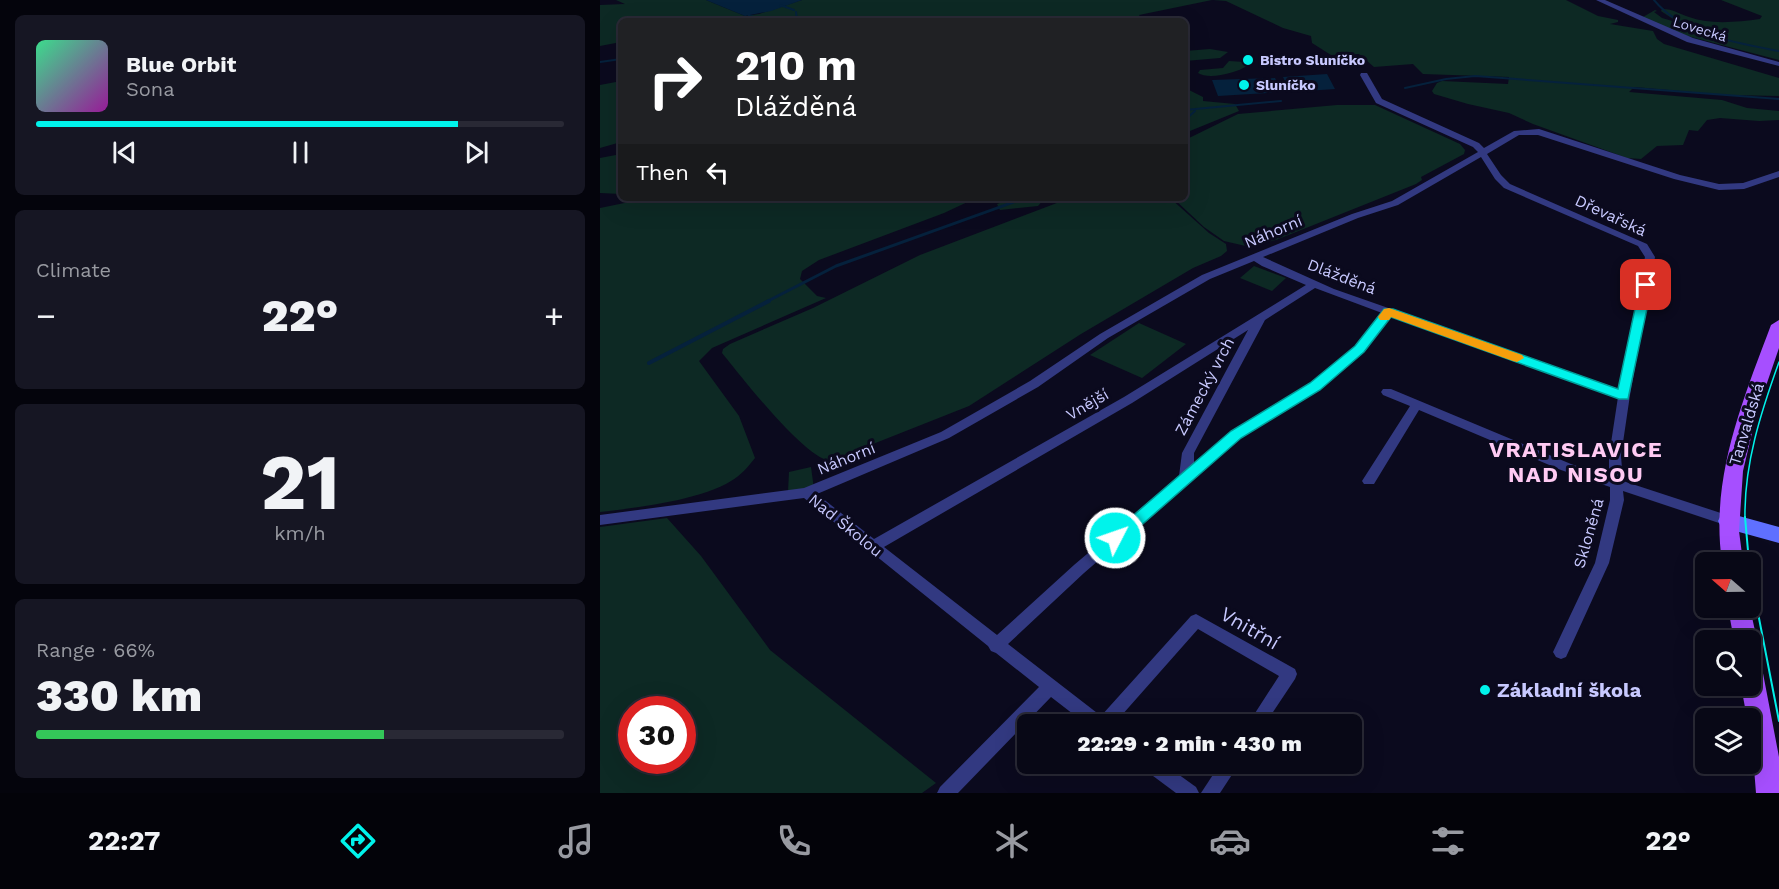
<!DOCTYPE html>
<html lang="en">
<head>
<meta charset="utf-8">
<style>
  :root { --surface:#080816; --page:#161623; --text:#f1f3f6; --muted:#989aa1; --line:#292935; --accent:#00f3eb }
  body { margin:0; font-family:"Work Sans",sans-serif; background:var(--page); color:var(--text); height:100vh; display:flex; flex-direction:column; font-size:22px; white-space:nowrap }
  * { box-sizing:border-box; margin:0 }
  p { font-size:20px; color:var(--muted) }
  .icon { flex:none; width:33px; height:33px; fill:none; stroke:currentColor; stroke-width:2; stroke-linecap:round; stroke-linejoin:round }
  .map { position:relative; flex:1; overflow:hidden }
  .sheet { display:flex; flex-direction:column; gap:15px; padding:15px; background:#04040c; width:600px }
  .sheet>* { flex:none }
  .banner { position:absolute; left:18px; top:18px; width:570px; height:183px; border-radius:9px; box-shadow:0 6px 24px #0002,0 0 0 2px var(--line); background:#202124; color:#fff; overflow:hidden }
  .needle { width:39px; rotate:290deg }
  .controls { position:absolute; left:1095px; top:552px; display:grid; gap:12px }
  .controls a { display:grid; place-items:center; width:66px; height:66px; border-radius:9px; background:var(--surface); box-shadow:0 6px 24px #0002,0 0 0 2px var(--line); font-size:30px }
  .speed { position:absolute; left:18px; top:696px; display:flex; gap:12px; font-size:30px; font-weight:700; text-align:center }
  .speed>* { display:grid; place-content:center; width:78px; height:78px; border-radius:50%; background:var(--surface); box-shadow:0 6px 24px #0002,0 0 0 2px var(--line); line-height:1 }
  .speed .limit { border:9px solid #d22; background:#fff; color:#111 }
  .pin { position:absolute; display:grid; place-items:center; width:51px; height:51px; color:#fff; margin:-26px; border-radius:12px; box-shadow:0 3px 9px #0006 }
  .me { position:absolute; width:66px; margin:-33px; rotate:49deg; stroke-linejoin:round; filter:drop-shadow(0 0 4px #0008) }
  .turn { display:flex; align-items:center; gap:21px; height:126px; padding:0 18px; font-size:27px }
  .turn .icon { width:78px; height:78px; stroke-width:2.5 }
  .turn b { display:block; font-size:42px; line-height:51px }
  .then { display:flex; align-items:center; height:57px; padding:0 18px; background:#0003; gap:12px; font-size:22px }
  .big { font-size:45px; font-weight:800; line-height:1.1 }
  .sheet .widget { flex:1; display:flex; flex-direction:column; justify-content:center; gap:9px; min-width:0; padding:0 21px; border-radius:9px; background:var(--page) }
  .sheet .dial { align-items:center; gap:0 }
  .dial b { font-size:78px; line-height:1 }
  .song { display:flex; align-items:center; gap:18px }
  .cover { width:72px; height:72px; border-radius:9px; background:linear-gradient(135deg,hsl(150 70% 55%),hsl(300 70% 35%)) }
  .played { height:6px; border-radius:3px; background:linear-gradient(90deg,var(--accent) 80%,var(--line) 80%) }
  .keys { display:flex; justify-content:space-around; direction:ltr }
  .heat { display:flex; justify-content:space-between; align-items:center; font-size:33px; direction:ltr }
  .charge { height:9px; border-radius:4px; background:linear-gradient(90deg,#34c759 66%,var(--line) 0) }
  .trip { position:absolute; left:417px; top:714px; width:345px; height:60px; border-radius:9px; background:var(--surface); box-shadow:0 6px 24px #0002,0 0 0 2px var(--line); font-weight:800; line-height:60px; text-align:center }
  .menu { display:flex; height:96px; justify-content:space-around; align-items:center; background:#030309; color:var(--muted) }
  .menu .icon { width:42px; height:42px }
  .menu .on { color:var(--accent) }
  .menu b { font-size:27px; color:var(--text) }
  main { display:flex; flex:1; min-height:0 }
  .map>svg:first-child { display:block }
  .green { fill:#0d2924; fill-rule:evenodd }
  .water { fill:#05213c }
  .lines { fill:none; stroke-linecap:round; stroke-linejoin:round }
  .stream-far2 { stroke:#05213c; stroke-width:2 }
  .stream-far1 { stroke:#05213c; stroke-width:3 }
  .stream { stroke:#05213c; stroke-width:4 }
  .street { fill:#323981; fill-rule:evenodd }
  .secondary { fill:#5f70ff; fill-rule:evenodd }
  .primary { fill:#a64fff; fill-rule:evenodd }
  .tram-far1 { stroke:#00f3eb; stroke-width:1.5 }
  .tram { stroke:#00f3eb; stroke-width:2 }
  .route { fill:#00f3eb; stroke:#009e99; stroke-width:1.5 }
  .slow { fill:#f59e0b }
  .poi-dot { fill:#00f3eb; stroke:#0b0a1e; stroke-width:2 }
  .labels { text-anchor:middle; stroke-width:6; stroke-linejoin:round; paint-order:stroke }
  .far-street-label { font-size:14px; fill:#c8c9ff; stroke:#0b0a1e }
  .far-poi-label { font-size:14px; font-weight:bold; fill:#c8c9ff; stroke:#0b0a1e; text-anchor:start }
  .street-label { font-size:16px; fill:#c8c9ff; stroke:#0b0a1e }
  .near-street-label { font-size:20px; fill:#c8c9ff; stroke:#0b0a1e }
  .near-poi-label { font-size:20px; font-weight:bold; fill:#c8c9ff; stroke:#0b0a1e; text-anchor:start }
  .district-label { font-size:22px; font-weight:bold; letter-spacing:1.5px; fill:#ffcaf3; stroke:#0b0a1e }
</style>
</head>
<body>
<main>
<section class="sheet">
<div class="widget">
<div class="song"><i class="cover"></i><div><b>Blue Orbit</b><p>Sona</p></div></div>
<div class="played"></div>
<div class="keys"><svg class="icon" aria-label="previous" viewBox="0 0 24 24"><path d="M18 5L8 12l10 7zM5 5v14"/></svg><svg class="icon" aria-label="pause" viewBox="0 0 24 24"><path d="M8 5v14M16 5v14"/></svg><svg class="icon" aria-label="next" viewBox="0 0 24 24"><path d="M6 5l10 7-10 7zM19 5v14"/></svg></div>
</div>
<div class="widget"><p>Climate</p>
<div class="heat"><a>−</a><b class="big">22°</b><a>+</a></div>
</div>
<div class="widget dial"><b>21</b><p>km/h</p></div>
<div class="widget"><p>Range · 66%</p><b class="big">330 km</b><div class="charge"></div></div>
</section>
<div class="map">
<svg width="1179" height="793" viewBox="0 0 1179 793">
  <rect width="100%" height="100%" fill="#0b0a1e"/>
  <g class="green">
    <path d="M16,0h90l39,16 14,-2 43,-14h410l-73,15 4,6h-522v21l-21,4v-41l25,-1z"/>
    <path d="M613,0h353l32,16 20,4v2l-8,2 43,7 4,8 7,5 115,34v18l-53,-1 -92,-8 -5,5 93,8 25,8 32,3v9l-20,1 -39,-3 -13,2 -9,11 -9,-1 -6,15 -26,1 -16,13 -14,-1 -94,-34 -24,-11 -41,-9 -34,-10 -2,-3 5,-8 5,-2 66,3 1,-7 -86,-3 -10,-10 -39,3 -15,-13 -28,1 -19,-12 -1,-7 -28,-8 -57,-27z"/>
    <path d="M1121,0h58v60l-107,-28 -29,-15 12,-7 2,1 -3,1 8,6 17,5 -18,-12 1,-2c12,0 17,5 27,8 22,8 48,5 71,2l2,-3z"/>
    <path d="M610,49l18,3 -8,6 -35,3v-10z"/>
    <path d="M629,61l15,1 3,4c-11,7 -38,14 -49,7l2,-3 23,-2z"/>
    <path d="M21,81v61l-21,6v-63z"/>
    <path d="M585,88l18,9v4l32,3 4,7 -54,22z"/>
    <path d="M737,105h38l85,39 5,6 -1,4 -43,23 1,3 -6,4 -140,56 -26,7 -26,-6 -20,-14 -31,-29h12v-58l53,-26z"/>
    <path d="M21,154v40l-21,-1v-35z"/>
    <path d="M49,198h327l-32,15 -125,47 -17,11 -2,8 17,17 9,2 -114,50 -13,13 40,55 16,42c-7,9 -14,17 -24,23 -30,19 -95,27 -131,31v-304z"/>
    <path d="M413,198h32l-7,8 -38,4 -3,-6z"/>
    <path d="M470,198h100l39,35 17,11 1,7 -6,5 -28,12 -112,66 -112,72 -139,55c-27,-4 -89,-85 -108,-108l1,-4 7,-5 83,-36 107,-53z"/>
    <path d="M654,266l32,12 -14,13 -32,-13z"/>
    <path d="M539,323l47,21 -44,34 -52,-23z"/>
    <path d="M211,467l3,22 -26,3 1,-20z"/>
    <path d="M67,518l34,38 69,94 166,133 -14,10h-322v-266zM32,710h50v50h-50z"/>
  </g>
  <g class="water">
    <path d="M106,0h96l-31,11 -26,5z"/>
    <path d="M727,74l8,15 -45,3 -7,-15z"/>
    <path d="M675,78l2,4 -3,1 8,9 -64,4 -6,-16z"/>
  </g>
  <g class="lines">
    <g class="stream-far2">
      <path d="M1054,0c29,35 83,43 125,51"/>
      <path d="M180,5l14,5"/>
      <path d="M149,11v5l26,5"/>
      <path d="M196,12l1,9"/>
      <path d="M0,62l21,-3"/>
      <path d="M805,88l41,-9 29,-3 304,23"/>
      <path d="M585,110l96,-9"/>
      <path d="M585,120l10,-9"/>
    </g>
    <path class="stream-far1" d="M166,302l70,-36 189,-68"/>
    <path class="stream" d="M49,363l120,-62"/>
    <g class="street">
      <path d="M996,0h9l88,38 86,24v4l-92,-24z"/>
      <path d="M761,73h6l15,26 97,44 5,5 30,-17 25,-2 141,46 39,9 24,-1 36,-12v6l-35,12 -25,1 -45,-11 -136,-44h-19l-32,19 14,21 9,9 137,60 8,13 -25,138 -9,61 2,25 110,36 2,4 -2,4 -5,1 -105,-35 1,9 -15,63 -43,94 -5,2 -5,-2 -3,-5 42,-89 15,-63v-13l-49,-17 -142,-60 -45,74h-10l-2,-3 48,-75 -27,-11 -2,-3 2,-3h8l180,75 38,13v-21l9,-59 -227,-81 -28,36 -44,38 -79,48 -156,135 -76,71 93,72 90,-100 5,-2 99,55 2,5 -2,5 -30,45h-17l31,-48 -81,-47 -84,95h-28l-35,-27 -93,96h-21l3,-6 99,-100 -43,-34 -5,-2 -3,-5 -184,-148 -204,27v-10l204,-27 137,-56 89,-51 70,-47 102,-59 150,-61 40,-13 86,-49 -5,-5 -97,-44 -16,-28zM881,157l14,22 9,9 134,58 7,11 -26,132 -285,-100 -71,-32 95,-39 40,-13zM654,261l8,5 44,19 -182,112 -250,142 -57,-45 132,-56 89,-51 70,-49 102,-59zM715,288l67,25 -27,33 -44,38 -79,48 -38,32v-11l71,-133zM648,330l-66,123 -3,23 -105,89 -77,70 -113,-88 248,-144z"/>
      <path d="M542,764h22l32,23 3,6h-23l-31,-23z"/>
      <path d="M620,764h19l-19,29h-19z"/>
    </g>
    <path class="secondary" d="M1128,513l51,14v16l-58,-16 -3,-6 3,-6z"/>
    <g class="primary">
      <path d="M1179,320v28l-22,64 -14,59 -4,60 4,31h-21c-12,-83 20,-160 49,-237z"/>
      <path d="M1128,608h22l7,32 -4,7 -3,1v-8h-16z"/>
      <path d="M1150,658l8,3 4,7 17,89v36h-23l-6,-75h-3l-6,-32h9z"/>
    </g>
    <path class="tram-far1" d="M1145,518c-1,-54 16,-106 34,-156"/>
    <g class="tram">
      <path d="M1145,517l4,45"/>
      <path d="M1150,572l29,149"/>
    </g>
  </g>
  <path class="route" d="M1046,282l6,3 -24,114h-9l-228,-82 -27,35 -44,38 -79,48 -120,105 -6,1 -6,-1 -2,-5 124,-107 79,-48 45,-37 29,-37h9l225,80 22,-104z"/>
  <path class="slow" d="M789,308l133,47 2,3 -7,4 -4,-1 -122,-44 -2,3h-9l-2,-3 6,-8z"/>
  <g class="poi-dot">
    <circle cx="648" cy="60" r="6"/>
    <circle cx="644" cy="85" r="6"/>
    <circle cx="885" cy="690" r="6"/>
  </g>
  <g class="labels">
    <g class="far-street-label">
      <text transform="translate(1100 29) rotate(17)" y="5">Lovecká</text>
    </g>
    <g class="far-poi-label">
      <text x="660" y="65">Bistro Sluníčko</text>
      <text x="656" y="90">Sluníčko</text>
    </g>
    <g class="street-label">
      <text transform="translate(1011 215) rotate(25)" y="6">Dřevařská</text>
      <text transform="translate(673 231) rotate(-23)" y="6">Náhorní</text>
      <text transform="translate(742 276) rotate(21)" y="6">Dlážděná</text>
      <text transform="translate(604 386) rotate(-62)" y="6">Zámecký vrch</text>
      <text transform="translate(487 404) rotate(-30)" y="6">Vnější</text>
      <text transform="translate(1146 424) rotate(-73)" y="6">Tanvaldská</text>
      <text transform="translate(246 458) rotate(-22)" y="6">Náhorní</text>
      <text transform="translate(246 525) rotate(39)" y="6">Nad Školou</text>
      <text transform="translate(988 533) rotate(-74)" y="6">Skloněná</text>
    </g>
    <g class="near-street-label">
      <text transform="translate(650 628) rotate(30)" y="7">Vnitřní</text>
    </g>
    <g class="near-poi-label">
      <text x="897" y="697">Základní škola</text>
    </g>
    <g class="district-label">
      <text x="976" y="457">VRATISLAVICE<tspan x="976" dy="25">NAD NISOU</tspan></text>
    </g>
  </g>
</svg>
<div class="controls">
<a><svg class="needle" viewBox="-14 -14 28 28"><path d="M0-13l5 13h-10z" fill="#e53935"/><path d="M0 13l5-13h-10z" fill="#989aa1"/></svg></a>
<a><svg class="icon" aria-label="search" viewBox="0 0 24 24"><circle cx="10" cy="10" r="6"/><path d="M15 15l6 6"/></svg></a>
<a><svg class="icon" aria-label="layers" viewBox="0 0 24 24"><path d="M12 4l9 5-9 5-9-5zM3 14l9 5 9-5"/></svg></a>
</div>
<div class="speed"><div class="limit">30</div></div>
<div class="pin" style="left:1046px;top:285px;background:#d93025"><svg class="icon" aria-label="arrive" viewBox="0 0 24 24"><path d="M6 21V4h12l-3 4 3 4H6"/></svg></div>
<svg class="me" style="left:515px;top:538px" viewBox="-20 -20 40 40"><circle r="17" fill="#00f3eb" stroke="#fff" stroke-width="3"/><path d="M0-11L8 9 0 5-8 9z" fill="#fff"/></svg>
<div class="trip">22:29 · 2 min · 430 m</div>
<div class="banner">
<div class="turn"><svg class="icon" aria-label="right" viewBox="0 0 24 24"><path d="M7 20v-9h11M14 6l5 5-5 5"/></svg><div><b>210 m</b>Dlážděná</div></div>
<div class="then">Then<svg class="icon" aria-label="left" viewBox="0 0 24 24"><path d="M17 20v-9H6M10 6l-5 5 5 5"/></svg></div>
</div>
</div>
</main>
<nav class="menu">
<b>22:27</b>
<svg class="icon on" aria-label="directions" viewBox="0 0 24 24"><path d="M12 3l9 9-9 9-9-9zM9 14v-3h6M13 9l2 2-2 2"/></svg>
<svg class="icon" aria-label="music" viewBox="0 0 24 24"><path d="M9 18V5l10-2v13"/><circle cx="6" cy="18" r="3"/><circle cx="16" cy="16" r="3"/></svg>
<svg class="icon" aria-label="phone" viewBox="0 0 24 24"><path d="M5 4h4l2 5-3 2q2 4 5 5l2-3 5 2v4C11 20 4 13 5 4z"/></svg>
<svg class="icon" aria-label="climate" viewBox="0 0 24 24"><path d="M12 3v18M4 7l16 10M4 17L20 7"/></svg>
<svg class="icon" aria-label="car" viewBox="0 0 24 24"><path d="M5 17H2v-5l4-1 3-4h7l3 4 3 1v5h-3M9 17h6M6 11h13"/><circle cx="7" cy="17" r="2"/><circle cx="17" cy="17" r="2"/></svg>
<svg class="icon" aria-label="filters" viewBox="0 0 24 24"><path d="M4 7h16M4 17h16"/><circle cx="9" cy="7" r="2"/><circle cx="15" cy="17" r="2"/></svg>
<b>22°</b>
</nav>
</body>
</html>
